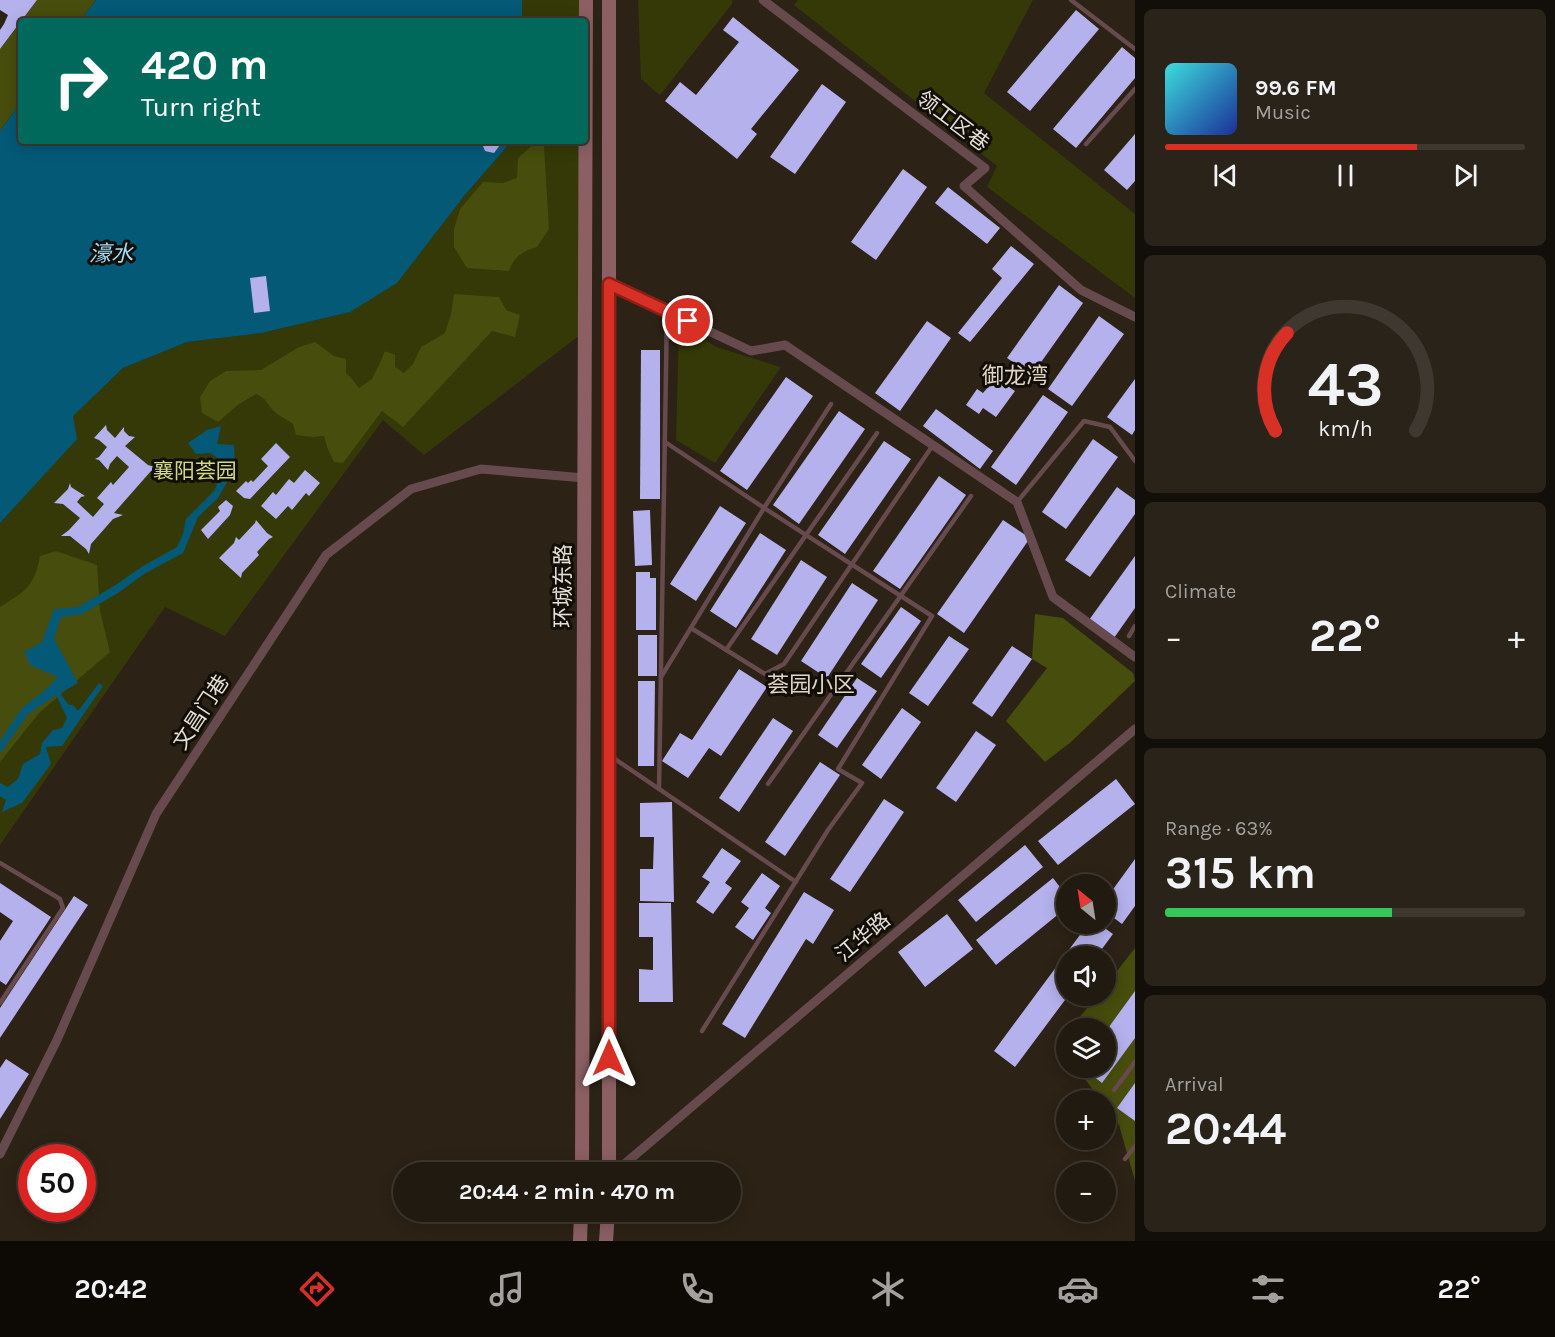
<!DOCTYPE html>
<html lang="en">
<head>
<meta charset="utf-8">
<style>
  :root { --surface:#211a10; --page:#292319; --text:#f1f3f6; --muted:#a2a19f; --line:#3e3830; --accent:#d93025 }
  body { margin:0; font-family:Karla,"Noto Sans SC",sans-serif; background:var(--page); color:var(--text); height:100vh; display:flex; flex-direction:column; font-size:22px; white-space:nowrap }
  * { box-sizing:border-box; margin:0 }
  p { font-size:20px; color:var(--muted) }
  .icon { flex:none; width:33px; height:33px; fill:none; stroke:currentColor; stroke-width:2; stroke-linecap:round; stroke-linejoin:round }
  .map { position:relative; flex:1; overflow:hidden }
  .drawer { display:flex; flex-direction:column; gap:9px; padding:9px; background:#120e09; width:420px }
  .drawer>* { flex:none }
  .banner { position:absolute; left:18px; top:18px; width:570px; height:126px; border-radius:6px; box-shadow:0 3px 15px #0003,0 0 0 2px var(--line); background:#00695c; color:#fff; overflow:hidden }
  .needle { width:39px; rotate:330deg }
  .buttons { position:absolute; left:1056px; top:874px; display:grid; gap:12px }
  .buttons a { display:grid; place-items:center; width:60px; height:60px; border-radius:50%; background:var(--surface); box-shadow:0 3px 15px #0003,0 0 0 2px var(--line); font-size:30px }
  .speed { position:absolute; left:18px; top:1144px; display:flex; gap:12px; font-size:30px; font-weight:700; text-align:center }
  .speed>* { display:grid; place-content:center; width:78px; height:78px; border-radius:50%; background:var(--surface); box-shadow:0 3px 15px #0003,0 0 0 2px var(--line); line-height:1 }
  .speed .limit { border:9px solid #d22; background:#fff; color:#111 }
  .pin { position:absolute; display:grid; place-items:center; width:51px; height:51px; color:#fff; margin:-26px; border:3px solid #fff; border-radius:50%; box-shadow:0 2px 6px #0007 }
  .me { position:absolute; width:66px; margin:-33px; rotate:0deg; stroke-linejoin:round; filter:drop-shadow(0 0 4px #0008) }
  .turn { display:flex; align-items:center; gap:21px; height:126px; padding:0 24px; font-size:27px }
  .turn .icon { width:78px; height:78px; stroke-width:2.5 }
  .turn b { display:block; font-size:42px; line-height:51px }
  .big { font-size:45px; font-weight:700; line-height:1.1 }
  .drawer .card { flex:1; display:flex; flex-direction:column; justify-content:center; gap:9px; min-width:0; padding:0 21px; border-radius:9px; background:var(--page) }
  .drawer .dial { align-items:center; gap:0 }
  .dial svg { height:156px; overflow:visible; fill:none; stroke:var(--line); stroke-width:7; stroke-linecap:round; text-anchor:middle }
  .dial text { fill:var(--text); stroke:none }
  .song { display:flex; align-items:center; gap:18px }
  .cover { width:72px; height:72px; border-radius:9px; background:linear-gradient(135deg,hsl(180 70% 55%),hsl(230 70% 35%)) }
  .played { height:6px; border-radius:3px; background:linear-gradient(90deg,var(--accent) 70%,var(--line) 70%) }
  .keys { display:flex; justify-content:space-around; direction:ltr }
  .heat { display:flex; justify-content:space-between; align-items:center; font-size:33px; direction:ltr }
  .charge { height:9px; border-radius:4px; background:linear-gradient(90deg,#34c759 63%,var(--line) 0) }
  .trip { position:absolute; left:393px; top:1162px; width:348px; height:60px; border-radius:30px; background:var(--surface); box-shadow:0 3px 15px #0003,0 0 0 2px var(--line); font-weight:700; line-height:60px; text-align:center }
  .tab-bar { display:flex; height:96px; justify-content:space-around; align-items:center; background:#0d0a06; color:var(--muted) }
  .tab-bar .icon { width:42px; height:42px }
  .tab-bar .selected { color:var(--accent) }
  .tab-bar b { font-size:27px; color:var(--text) }
  main { display:flex; flex:1; min-height:0 }
  .map>svg:first-child { display:block }
  .green { fill:#343907 }
  .forest { fill:#474d0c }
  .water { fill:#035976 }
  .building { fill:#b4b1ed }
  .lines { fill:none; stroke-linecap:round; stroke-linejoin:round }
  .service { stroke:#664a4d; stroke-width:4.5 }
  .minor { stroke:#664a4d; stroke-width:9 }
  .secondary { stroke:#8b5f64; stroke-width:14 }
  .route-casing { stroke:#8d1f18; stroke-width:15 }
  .route { stroke:#d93025; stroke-width:10 }
  .labels { text-anchor:middle; stroke-width:6; stroke-linejoin:round; paint-order:stroke }
  .street-label { font-size:21px; fill:#e4ded5; stroke:#110d07 }
  .park-label { font-size:21px; fill:#cfdb81; stroke:#110d07 }
  .water-label { font-size:22px; font-style:italic; fill:#a1daf4; stroke:#110d07 }
  .neighbourhood-label { font-size:22px; fill:#e0d3c2; stroke:#110d07 }
</style>
</head>
<body>
<main>
<div class="map">
<svg width="1135" height="1241" viewBox="0 0 1135 1241">
  <rect width="100%" height="100%" fill="#2c2215"/>
  <g class="green">
    <path d="M522,0h64l-1,331 -161,124 -41,-35 -158,216 -60,-29 -165,238v-322l29,-32 43,-75 51,-48 64,-26 75,-9 88,-21 114,-116 48,-55h73v-120h-63z"/>
    <path d="M638,0h94v4l-72,91 -19,-16z"/>
    <path d="M798,0h235l-49,93 151,121v84l-148,-111 10,-21 -203,-161z"/>
    <path d="M679,322l37,25 65,20 -66,96 -39,-23z"/>
  </g>
  <g class="forest">
    <path d="M37,0h59l-16,21h-59z"/>
    <path d="M21,22v80l-21,29v-82z"/>
    <path d="M537,141l7,5 5,83 -12,18c-15,4 -23,10 -28,24l-42,-3 -13,-21v-18l6,-20 23,-27 20,1 14,-5 1,-20z"/>
    <path d="M454,294l45,3 7,13 14,5 -5,22 -23,-6 -89,96 -21,-16 -39,52 -9,-1 -7,-15 -3,-11 -12,1 -16,-2 -3,-11c-5,-4 -14,-8 -18,-12 -9,-8 -6,-12 -19,-18l-17,10 -21,18 -16,-9 -2,-16 10,-16 16,-10 35,-1 38,-23 16,-5 19,14 12,3v14l6,6 7,9 13,-9 8,-16 5,-12 10,4v12l9,6 9,-9 8,-17 24,-14 6,-19z"/>
    <path d="M56,551l41,14 3,46 10,41 -71,61 -39,49v-155c25,-16 34,-19 40,-51z"/>
    <path d="M1035,614l28,4 70,55 2,8 -64,61 -26,20 -39,-41 41,-53 -15,-9z"/>
    <path d="M1135,948v233l-16,-56 -13,-19v-5h-5l-24,-33h29v-39h-36l27,-33h9v-11z"/>
  </g>
  <g class="water">
    <path d="M96,0h426v21h-442z"/>
    <path d="M21,102v39h491l-48,55 -67,87 -47,29 -88,21 -75,9 -64,26 -50,48 4,23 -77,84v-392z"/>
    <path d="M221,426l-4,18 17,1 1,23 -17,30 -20,19 -15,36 -39,21 -26,19 -36,21 -21,3 -7,22 24,44 -18,10 9,12h4l5,6 21,-28 4,3 -41,60 -16,1 5,17 -29,39 -20,9 4,-12 -6,-4v-13l8,4 10,-8 5,-15 17,-10 2,-11 11,-13 9,-2 5,-10 -11,-23 -28,19 -28,40v-13l22,-33 21,-16 15,-15 -28,-12 -6,-13 18,-10 12,-33 24,-2 36,-21 29,-20 34,-19 6,-13 3,-15 28,-28 12,-28 -16,-10 -14,1 -8,-11 19,-13z"/>
  </g>
  <g class="building">
    <path d="M0,0h37l-37,49v-19l4,-6 4,-9 -8,-5z"/>
    <path d="M1076,10l23,19 -69,82 -23,-19z"/>
    <path d="M733,17l66,53 -48,59 6,5 -20,25 -72,-58 15,-19 16,13 43,-53 -16,-12z"/>
    <path d="M1122,47l13,11v20l-59,70 -23,-19z"/>
    <path d="M822,84l24,18 -51,72 -25,-17z"/>
    <path d="M1135,134v47l-8,9 -23,-20z"/>
    <path d="M481,141h18l1,4 -6,8 -9,-2z"/>
    <path d="M903,169l24,18 -51,73 -25,-18z"/>
    <path d="M948,187l52,41 -13,16 -52,-41z"/>
    <path d="M1011,246l23,18 -64,78 -12,-9 44,-55 -10,-9z"/>
    <path d="M266,276l4,35 -16,2 -4,-35z"/>
    <path d="M1059,285l24,18 -51,72 -25,-17z"/>
    <path d="M1099,316l25,18 -52,72 -24,-17z"/>
    <path d="M927,321l24,17 -51,73 -25,-18z"/>
    <path d="M641,350h19v149h-20z"/>
    <path d="M992,370l11,8 -3,3 15,10 -19,26 -13,-9 -4,6 -13,-9 11,-16 6,4 6,-7 -6,-4z"/>
    <path d="M786,377l27,19 -66,94 -27,-19z"/>
    <path d="M1135,379v51l-3,5 -25,-18z"/>
    <path d="M1043,395l25,17 -52,73 -25,-18z"/>
    <path d="M936,409l57,42 -13,18 -57,-43z"/>
    <path d="M839,411l26,18 -66,95 -26,-19z"/>
    <path d="M106,425l1,5 8,8 9,-11v4l5,5 6,1 -10,9 23,19 10,3 -7,3 -37,42 9,2 -10,4 -22,25 -2,10 -3,-5 -16,-13h-9l8,-6 11,-12 -17,-14 -9,-1 14,-14 2,-6 1,4 14,9 -4,1 -4,5 16,15 11,-13 -7,-6 14,-16 2,3 16,-18 -12,-11 -7,8 -2,6 -9,-10 -4,-1 4,-2 8,-10 -8,-7 -5,-2z"/>
    <path d="M1093,439l25,18 -52,72 -24,-17z"/>
    <path d="M884,441l27,18 -66,95 -27,-19z"/>
    <path d="M276,443l14,14 -40,42 -6,-1 -8,-7 10,-10 2,2 3,-3 2,2 15,-16 -7,-7z"/>
    <path d="M305,470l15,13 -11,13 -3,-3 -14,17 -4,-4 -12,13 -15,-13 12,-14 3,3 13,-16 5,4z"/>
    <path d="M939,476l27,19 -66,94 -27,-18z"/>
    <path d="M1117,487l18,13v14l-45,63 -25,-17z"/>
    <path d="M226,500l7,6 -3,9 -22,24 -7,-9 19,-19 -2,-4z"/>
    <path d="M720,506l26,17 -50,78 -26,-17z"/>
    <path d="M650,510l2,55 -17,1 -2,-55z"/>
    <path d="M256,520l11,13 6,4 -4,2 -12,13 2,3 -17,18 -1,5 -22,-20 15,-15 2,-6 3,3 16,-17z"/>
    <path d="M1003,520l27,18 -66,95 -27,-19z"/>
    <path d="M760,533l26,17 -50,78 -26,-17z"/>
    <path d="M1135,556v52l-21,30 -25,-18z"/>
    <path d="M801,560l26,17 -50,78 -26,-16z"/>
    <path d="M636,572h14v6h6v52h-20z"/>
    <path d="M852,583l26,17 -51,78 -26,-17z"/>
    <path d="M901,607l20,14 -40,57 -20,-14z"/>
    <rect x="638" y="635" width="19" height="41"/>
    <path d="M949,636l20,13 -41,57 -19,-13z"/>
    <path d="M1012,646l20,13 -40,58 -20,-14z"/>
    <path d="M739,669l28,18 -46,69 -12,-8 -21,30 -26,-17 18,-28 12,7z"/>
    <path d="M857,678l20,13 -40,57 -19,-13z"/>
    <path d="M638,681h17l-1,85h-16z"/>
    <path d="M902,708l19,14 -40,57 -19,-14z"/>
    <path d="M773,718l20,13 -54,81 -20,-14z"/>
    <path d="M976,731l20,14 -40,57 -20,-14z"/>
    <path d="M820,762l20,13 -55,81 -20,-14z"/>
    <path d="M1116,779l19,25 -77,61 -20,-24z"/>
    <path d="M884,799l20,13 -54,80 -20,-13z"/>
    <path d="M672,802l2,100 -34,-1v-32h13l1,-32h-14v-34z"/>
    <path d="M1025,845l18,22 -67,55 -18,-22z"/>
    <path d="M722,848l19,13 -16,22 7,5 -19,26 -17,-12 14,-20 -8,-5z"/>
    <path d="M1135,859v47l-13,18 -16,-12v-13z"/>
    <path d="M762,873l18,13 -15,22 6,5 -18,27 -18,-13 14,-19 -8,-6z"/>
    <path d="M1053,878l13,17v13l-70,57 -20,-25z"/>
    <path d="M0,883l51,34 -45,68 -6,-4v-40l13,-20 -13,-9z"/>
    <path d="M804,892l30,18 -21,34 -7,-5 -61,99 -23,-14z"/>
    <path d="M74,896l14,9 -88,133v-30z"/>
    <path d="M639,903h32l2,99h-34v-33l14,1v-33h-14z"/>
    <path d="M947,914l26,35 -48,38 -27,-35z"/>
    <path d="M1088,924h11l14,10 -17,23h-30v39h2l-53,71 -21,-16z"/>
    <path d="M1135,991v47l-33,45 -19,-15h23v-37z"/>
    <path d="M6,1059l23,15 -29,45v-51z"/>
    <path d="M1135,1083v38l-18,-13z"/>
  </g>
  <g class="lines">
    <g class="service">
      <path d="M1071,0l64,49"/>
      <path d="M1086,144l49,-55"/>
      <path d="M665,442l99,66 168,108 -94,153 24,14 -34,47 -126,201"/>
      <path d="M1017,502l67,-81 26,6 25,34"/>
      <path d="M691,628l74,46 19,-10 149,-219"/>
      <path d="M1129,636l6,-10"/>
      <path d="M726,650l151,-217"/>
      <path d="M661,677l103,-169 67,-104"/>
      <path d="M612,757l184,125"/>
      <path d="M768,784l203,-288"/>
      <path d="M659,789l8,-478"/>
      <path d="M0,863l60,36 3,9 -63,95"/>
      <path d="M1114,1090l21,-28"/>
      <path d="M1125,1159l10,-13"/>
    </g>
    <g class="minor">
      <path d="M763,0l222,168 -21,18 117,104 54,27"/>
      <path d="M609,284l142,67 34,-6 232,157 36,95 82,60"/>
      <path d="M0,1154l57,-114 99,-226 170,-259 85,-66 70,-20 103,9"/>
      <path d="M614,1173l521,-444"/>
    </g>
    <g class="secondary">
      <path d="M582,1173l4,-1173"/>
      <path d="M609,1173v-1173"/>
      <path d="M580,1241l1,-29"/>
      <path d="M606,1241l2,-29"/>
    </g>
  </g>
  <g class="lines">
    <g class="route-casing">
      <path id="route" d="M609,1058v-774l79,37"/>
    </g>
    <use href="#route" class="route"/>
  </g>
  <g class="labels">
    <g class="street-label">
      <text transform="translate(953 121) rotate(37)" y="7">领工区巷</text>
      <text transform="translate(563 586) rotate(-90)" y="7">环城东路</text>
      <text transform="translate(201 712) rotate(-57)" y="7">文昌门巷</text>
      <text transform="translate(863 937) rotate(-40)" y="7">江华路</text>
    </g>
    <g class="park-label">
      <text x="195" y="478">襄阳荟园</text>
    </g>
    <g class="water-label">
      <text x="111" y="261">濠水</text>
    </g>
    <g class="neighbourhood-label">
      <text x="1015" y="383">御龙湾</text>
      <text x="811" y="692">荟园小区</text>
    </g>
  </g>
</svg>
<div class="buttons">
<a><svg class="needle" viewBox="-14 -14 28 28"><path d="M0-13l5 13h-10z" fill="#e53935"/><path d="M0 13l5-13h-10z" fill="#a2a19f"/></svg></a>
<a><svg class="icon" aria-label="sound" viewBox="0 0 24 24"><path d="M4 9h4l5-4v14l-5-4H4zM17 9q2 3 0 6"/></svg></a>
<a><svg class="icon" aria-label="layers" viewBox="0 0 24 24"><path d="M12 4l9 5-9 5-9-5zM3 14l9 5 9-5"/></svg></a>
<a>+</a>
<a>−</a>
</div>
<div class="speed"><div class="limit">50</div></div>
<div class="pin" style="left:688px;top:321px;background:#d93025"><svg class="icon" aria-label="arrive" viewBox="0 0 24 24"><path d="M6 21V4h12l-3 4 3 4H6"/></svg></div>
<svg class="me" style="left:609px;top:1058px" viewBox="-20 -20 40 40"><path d="M0-17L14 15 0 8-14 15z" fill="#d93025" stroke="#fff" stroke-width="4"/></svg>
<div class="trip">20:44 · 2 min · 470 m</div>
<div class="banner">
<div class="turn"><svg class="icon" aria-label="right" viewBox="0 0 24 24"><path d="M7 20v-9h11M14 6l5 5-5 5"/></svg><div><b>420 m</b>Turn right</div></div>
</div>
</div>
<section class="drawer">
<div class="card">
<div class="song"><i class="cover"></i><div><b>99.6 FM</b><p>Music</p></div></div>
<div class="played"></div>
<div class="keys"><svg class="icon" aria-label="previous" viewBox="0 0 24 24"><path d="M18 5L8 12l10 7zM5 5v14"/></svg><svg class="icon" aria-label="pause" viewBox="0 0 24 24"><path d="M8 5v14M16 5v14"/></svg><svg class="icon" aria-label="next" viewBox="0 0 24 24"><path d="M6 5l10 7-10 7zM19 5v14"/></svg></div>
</div>
<div class="card dial"><svg viewBox="0 0 100 80">
<path d="M14 69A42 42 0 1 1 86 69"/>
<path d="M14 69A42 42 0 0 1 20 19" stroke="#d93025"/>
<text x="50" y="56" font-size="32" font-weight="700">43</text>
<text x="50" y="72" font-size="11">km/h</text>
</svg></div>
<div class="card"><p>Climate</p>
<div class="heat"><a>−</a><b class="big">22°</b><a>+</a></div>
</div>
<div class="card"><p>Range · 63%</p><b class="big">315 km</b><div class="charge"></div></div>
<div class="card"><p>Arrival</p><b class="big">20:44</b></div>
</section>
</main>
<nav class="tab-bar">
<b>20:42</b>
<svg class="icon selected" aria-label="directions" viewBox="0 0 24 24"><path d="M12 3l9 9-9 9-9-9zM9 14v-3h6M13 9l2 2-2 2"/></svg>
<svg class="icon" aria-label="music" viewBox="0 0 24 24"><path d="M9 18V5l10-2v13"/><circle cx="6" cy="18" r="3"/><circle cx="16" cy="16" r="3"/></svg>
<svg class="icon" aria-label="phone" viewBox="0 0 24 24"><path d="M5 4h4l2 5-3 2q2 4 5 5l2-3 5 2v4C11 20 4 13 5 4z"/></svg>
<svg class="icon" aria-label="climate" viewBox="0 0 24 24"><path d="M12 3v18M4 7l16 10M4 17L20 7"/></svg>
<svg class="icon" aria-label="car" viewBox="0 0 24 24"><path d="M5 17H2v-5l4-1 3-4h7l3 4 3 1v5h-3M9 17h6M6 11h13"/><circle cx="7" cy="17" r="2"/><circle cx="17" cy="17" r="2"/></svg>
<svg class="icon" aria-label="filters" viewBox="0 0 24 24"><path d="M4 7h16M4 17h16"/><circle cx="9" cy="7" r="2"/><circle cx="15" cy="17" r="2"/></svg>
<b>22°</b>
</nav>
</body>
</html>
